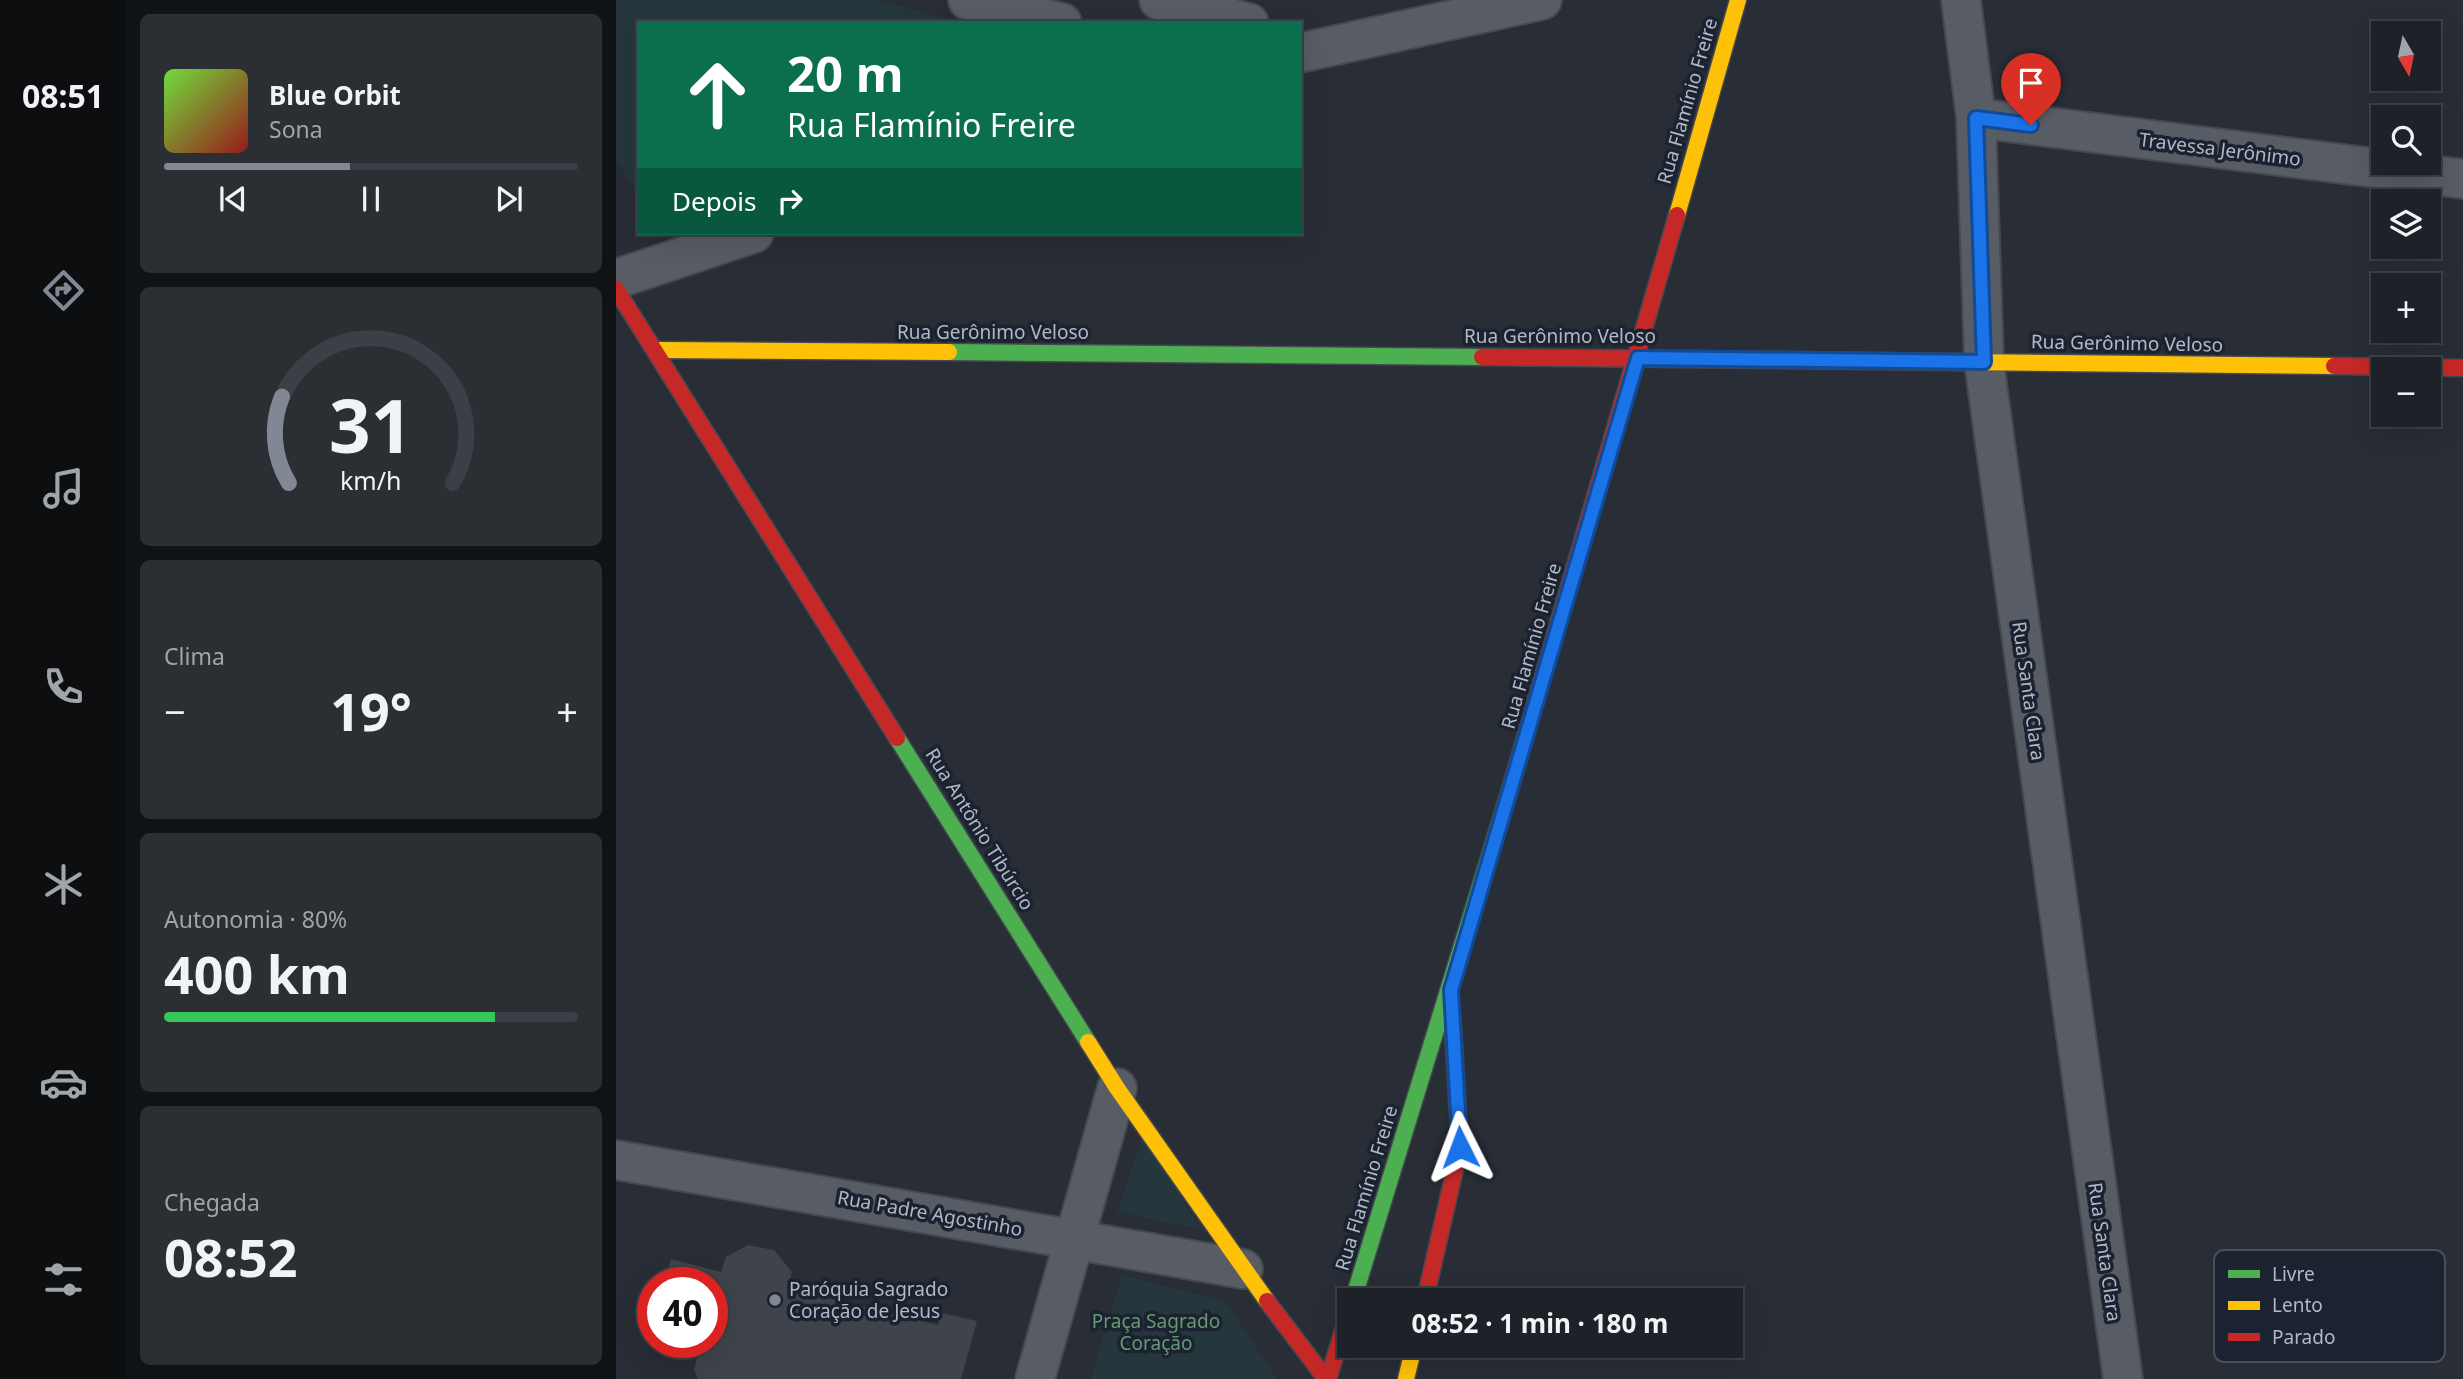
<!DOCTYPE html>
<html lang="pt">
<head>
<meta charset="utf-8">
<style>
  :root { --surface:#1e2228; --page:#2b2f34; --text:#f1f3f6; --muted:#a1a4a8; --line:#3c3f45; --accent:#818894 }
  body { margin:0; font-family:"Noto Sans",sans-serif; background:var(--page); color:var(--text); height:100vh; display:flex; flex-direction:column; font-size:26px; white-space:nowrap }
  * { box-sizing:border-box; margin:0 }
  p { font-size:23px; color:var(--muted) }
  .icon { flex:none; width:38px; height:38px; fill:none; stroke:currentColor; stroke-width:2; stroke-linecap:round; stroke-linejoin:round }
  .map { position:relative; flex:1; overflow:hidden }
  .panel { display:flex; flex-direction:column; gap:14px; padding:14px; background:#101316; width:490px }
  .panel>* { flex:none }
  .hud { position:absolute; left:21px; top:21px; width:665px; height:214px; border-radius:0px; box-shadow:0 7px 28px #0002,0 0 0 2px var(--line); background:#0b6e4f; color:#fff; overflow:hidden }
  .needle { width:46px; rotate:171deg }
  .buttons { position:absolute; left:1755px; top:21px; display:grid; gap:14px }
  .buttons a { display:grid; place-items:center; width:70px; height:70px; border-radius:0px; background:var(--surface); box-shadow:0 7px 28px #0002,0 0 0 2px var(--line); font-size:35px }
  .speed { position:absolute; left:21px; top:1267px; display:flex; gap:14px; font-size:35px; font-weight:700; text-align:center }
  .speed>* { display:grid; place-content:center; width:91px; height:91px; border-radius:50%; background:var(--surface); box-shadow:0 7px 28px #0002,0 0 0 2px var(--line); line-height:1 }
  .speed .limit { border:10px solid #d22; background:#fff; color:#111 }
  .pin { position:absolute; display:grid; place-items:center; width:60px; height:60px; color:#fff; margin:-72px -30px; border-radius:50% 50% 50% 0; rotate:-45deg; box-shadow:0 0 7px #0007 }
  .pin .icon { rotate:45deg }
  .me { position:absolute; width:77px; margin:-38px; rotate:357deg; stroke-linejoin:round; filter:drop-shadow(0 0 5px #0008) }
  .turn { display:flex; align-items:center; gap:24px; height:147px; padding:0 35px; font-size:32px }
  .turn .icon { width:91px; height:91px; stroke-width:2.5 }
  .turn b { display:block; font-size:49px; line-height:60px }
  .then { display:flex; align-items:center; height:66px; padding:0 35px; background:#0003; gap:14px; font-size:26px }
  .big { font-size:52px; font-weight:700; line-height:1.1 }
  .panel .card { flex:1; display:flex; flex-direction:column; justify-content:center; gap:10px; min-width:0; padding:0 24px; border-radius:10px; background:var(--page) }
  .panel .dial { align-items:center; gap:0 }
  .dial svg { height:182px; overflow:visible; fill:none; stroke:var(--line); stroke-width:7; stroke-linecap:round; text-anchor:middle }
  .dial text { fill:var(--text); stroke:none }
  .song { display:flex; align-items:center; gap:21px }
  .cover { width:84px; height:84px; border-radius:10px; background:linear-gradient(135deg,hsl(100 70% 55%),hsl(0 70% 35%)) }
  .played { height:7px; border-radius:4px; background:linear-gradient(90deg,var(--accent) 45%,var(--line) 45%) }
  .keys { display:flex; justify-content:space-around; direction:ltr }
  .heat { display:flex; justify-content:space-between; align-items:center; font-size:38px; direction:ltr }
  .charge { height:10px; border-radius:5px; background:linear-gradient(90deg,#34c759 80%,var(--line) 0) }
  .trip { position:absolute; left:721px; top:1288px; width:406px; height:70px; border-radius:0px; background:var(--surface); box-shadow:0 7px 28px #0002,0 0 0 2px var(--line); font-weight:700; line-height:70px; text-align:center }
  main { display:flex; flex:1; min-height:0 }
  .menu { display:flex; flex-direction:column; width:126px; justify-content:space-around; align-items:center; background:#0c0e10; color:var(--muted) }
  .menu .icon { width:49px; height:49px }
  .menu .active { color:var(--accent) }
  .menu b { font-size:32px; color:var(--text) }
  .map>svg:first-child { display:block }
  .green { fill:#25373c }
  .building { fill:#3f444c }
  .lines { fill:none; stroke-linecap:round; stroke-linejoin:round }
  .street-casing { stroke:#44484f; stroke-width:42 }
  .fast-casing { stroke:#44484f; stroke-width:19 }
  .slow-casing { stroke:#44484f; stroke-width:19 }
  .jam-casing { stroke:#44484f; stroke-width:19 }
  .street { stroke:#585c64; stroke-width:38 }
  .fast { stroke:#4caf50; stroke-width:16 }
  .slow { stroke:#ffc107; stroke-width:16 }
  .jam { stroke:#c62828; stroke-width:16 }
  .route-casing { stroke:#114b97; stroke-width:18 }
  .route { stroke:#1a73e8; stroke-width:12 }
  .poi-dot { fill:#818894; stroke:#1b2330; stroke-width:2.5 }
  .labels { text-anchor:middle; stroke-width:7; stroke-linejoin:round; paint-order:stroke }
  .street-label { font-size:19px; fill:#b1b9c7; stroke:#1b2330 }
  .poi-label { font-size:19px; fill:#b1b9c7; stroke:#1b2330; text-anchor:start }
  .park-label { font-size:19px; fill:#689974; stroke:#1b2330 }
  .key { fill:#1b2330; stroke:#48505d; stroke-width:2 }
  .key-label { font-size:19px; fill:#b1b9c7 }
</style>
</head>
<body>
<main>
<nav class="menu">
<b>08:51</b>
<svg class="icon active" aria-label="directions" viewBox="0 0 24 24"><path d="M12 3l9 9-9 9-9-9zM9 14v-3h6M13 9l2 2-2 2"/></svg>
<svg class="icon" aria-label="music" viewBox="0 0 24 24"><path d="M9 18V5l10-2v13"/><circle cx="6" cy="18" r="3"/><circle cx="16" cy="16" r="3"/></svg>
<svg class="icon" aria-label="phone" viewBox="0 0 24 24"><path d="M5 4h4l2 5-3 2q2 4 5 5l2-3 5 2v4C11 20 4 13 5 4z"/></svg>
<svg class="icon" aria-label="climate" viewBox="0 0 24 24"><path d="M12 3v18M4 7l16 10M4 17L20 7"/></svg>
<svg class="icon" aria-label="car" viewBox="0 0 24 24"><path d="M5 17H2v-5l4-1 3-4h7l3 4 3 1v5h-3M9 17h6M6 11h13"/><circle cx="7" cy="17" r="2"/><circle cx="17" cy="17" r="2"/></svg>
<svg class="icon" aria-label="filters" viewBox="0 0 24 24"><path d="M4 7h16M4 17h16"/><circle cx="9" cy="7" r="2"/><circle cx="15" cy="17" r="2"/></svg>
</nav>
<section class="panel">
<div class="card">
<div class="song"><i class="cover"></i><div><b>Blue Orbit</b><p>Sona</p></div></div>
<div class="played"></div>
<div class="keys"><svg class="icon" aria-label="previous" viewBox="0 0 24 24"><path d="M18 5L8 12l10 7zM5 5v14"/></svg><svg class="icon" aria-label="pause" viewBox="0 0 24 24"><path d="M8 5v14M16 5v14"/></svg><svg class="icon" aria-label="next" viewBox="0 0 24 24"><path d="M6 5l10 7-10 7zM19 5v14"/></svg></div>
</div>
<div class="card dial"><svg viewBox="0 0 100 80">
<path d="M14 69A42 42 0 1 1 86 69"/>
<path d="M14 69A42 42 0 0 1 11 31" stroke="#818894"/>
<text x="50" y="56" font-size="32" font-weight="700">31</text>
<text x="50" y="72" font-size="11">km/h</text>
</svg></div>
<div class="card"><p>Clima</p>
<div class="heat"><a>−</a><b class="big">19°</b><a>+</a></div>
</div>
<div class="card"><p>Autonomia · 80%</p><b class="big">400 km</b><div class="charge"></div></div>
<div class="card"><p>Chegada</p><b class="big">08:52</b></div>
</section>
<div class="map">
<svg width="1847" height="1379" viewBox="0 0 1847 1379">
  <rect width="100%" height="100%" fill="#282d36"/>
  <g class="green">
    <path d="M0,0h264l82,23h-323v172l-23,-36z"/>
    <path d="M528,1133l56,96 -83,-17z"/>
    <path d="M506,1275l104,27 51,77h-186z"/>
  </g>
  <g class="building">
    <path d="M132,1245l26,5 18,22 -5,16 151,37 4,-12 35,8 -16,58h-263l-4,-9 4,-16 -38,-12h52v-59h-48l7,-24 50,13 5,-15z"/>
    <path d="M36,1325h1v16l-5,-1z"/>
  </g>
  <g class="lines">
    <g class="street-casing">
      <g id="street">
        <path d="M352,0l94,23"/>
        <path d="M543,0l90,23"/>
        <path d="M1345,0l15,118 8,244 139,1017"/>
        <path d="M684,53l242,-53"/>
        <path d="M1360,118l487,61"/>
        <path d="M0,279l138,-46"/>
        <path d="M0,1160l627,109"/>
        <path d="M419,1379l82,-291"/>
      </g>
    </g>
    <g class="fast-casing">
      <g id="fast">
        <path d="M333,352l533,5"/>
        <path d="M281,738l191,304"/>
        <path d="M737,1300l158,-514"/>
      </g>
    </g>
    <g class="slow-casing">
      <g id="slow">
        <path d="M1061,215l61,-215"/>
        <path d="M40,350l293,2"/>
        <path d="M1343,362l375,4"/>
        <path d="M472,1042l29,46 150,213"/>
        <path d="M790,1379l8,-33"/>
      </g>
    </g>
    <g class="jam-casing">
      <g id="jam">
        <path d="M0,289l281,449"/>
        <path d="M866,357l477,5"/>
        <path d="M1718,366l129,2"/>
        <path d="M895,786l166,-571"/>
        <path d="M809,1300l35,-153 -8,-134"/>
        <path d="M651,1301l59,78"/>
        <path d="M712,1379l21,-67"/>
      </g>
    </g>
    <use href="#street" class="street"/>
    <use href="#fast" class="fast"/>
    <use href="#slow" class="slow"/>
    <use href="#jam" class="jam"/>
  </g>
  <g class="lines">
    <g class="route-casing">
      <path id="route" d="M844,1147l-9,-157 187,-632 346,4 -8,-244 55,7"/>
    </g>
    <use href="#route" class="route"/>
  </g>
  <circle class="poi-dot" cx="159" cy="1300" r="7"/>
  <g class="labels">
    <g class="street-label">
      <text transform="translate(1071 101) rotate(-74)" y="7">Rua Flamínio Freire</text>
      <text transform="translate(1604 149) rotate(7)" y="7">Travessa Jerônimo</text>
      <text x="377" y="339">Rua Gerônimo Veloso</text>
      <text x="944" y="343">Rua Gerônimo Veloso</text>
      <text transform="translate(1511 343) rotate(1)" y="7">Rua Gerônimo Veloso</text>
      <text transform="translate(915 646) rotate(-74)" y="7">Rua Flamínio Freire</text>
      <text transform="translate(1413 691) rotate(82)" y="7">Rua Santa Clara</text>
      <text transform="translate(364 829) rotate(58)" y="7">Rua Antônio Tibúrcio</text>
      <text transform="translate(750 1188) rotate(-73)" y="7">Rua Flamínio Freire</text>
      <text transform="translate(314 1213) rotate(10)" y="7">Rua Padre Agostinho</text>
      <text transform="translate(1489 1252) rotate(82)" y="7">Rua Santa Clara</text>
    </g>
    <g class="poi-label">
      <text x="173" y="1296">Paróquia Sagrado<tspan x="173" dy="22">Coração de Jesus</tspan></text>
    </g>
    <g class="park-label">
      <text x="540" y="1328">Praça Sagrado<tspan x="540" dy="22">Coração</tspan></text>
    </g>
  </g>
  <rect x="1598" y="1250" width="231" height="112" rx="10" class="key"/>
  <rect x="1612" y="1270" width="32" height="8" fill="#4caf50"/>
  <rect x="1612" y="1301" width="32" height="9" fill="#ffc107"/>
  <rect x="1612" y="1333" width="32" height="8" fill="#c62828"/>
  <g class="key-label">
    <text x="1656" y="1281">Livre</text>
    <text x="1656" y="1312">Lento</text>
    <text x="1656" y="1344">Parado</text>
  </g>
</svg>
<div class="buttons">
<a><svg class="needle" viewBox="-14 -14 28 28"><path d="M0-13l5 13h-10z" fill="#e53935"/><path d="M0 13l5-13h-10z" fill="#a1a4a8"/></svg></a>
<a><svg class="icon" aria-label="search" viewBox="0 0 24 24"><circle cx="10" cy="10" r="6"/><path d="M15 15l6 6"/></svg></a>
<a><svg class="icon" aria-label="layers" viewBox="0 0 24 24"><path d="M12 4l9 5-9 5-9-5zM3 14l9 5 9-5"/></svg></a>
<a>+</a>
<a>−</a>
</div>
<div class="speed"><div class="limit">40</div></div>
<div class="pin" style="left:1415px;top:125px;background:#d93025"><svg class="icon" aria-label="arrive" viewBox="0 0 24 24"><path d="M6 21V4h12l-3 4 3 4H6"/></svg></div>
<svg class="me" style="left:844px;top:1147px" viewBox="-20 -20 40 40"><path d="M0-17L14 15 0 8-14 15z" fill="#1a73e8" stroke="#fff" stroke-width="4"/></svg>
<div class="trip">08:52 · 1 min · 180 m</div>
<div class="hud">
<div class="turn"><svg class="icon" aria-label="ahead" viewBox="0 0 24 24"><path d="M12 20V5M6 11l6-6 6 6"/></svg><div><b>20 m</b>Rua Flamínio Freire</div></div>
<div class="then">Depois<svg class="icon" aria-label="right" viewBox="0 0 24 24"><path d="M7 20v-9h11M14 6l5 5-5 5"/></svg></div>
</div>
</div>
</main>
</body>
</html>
